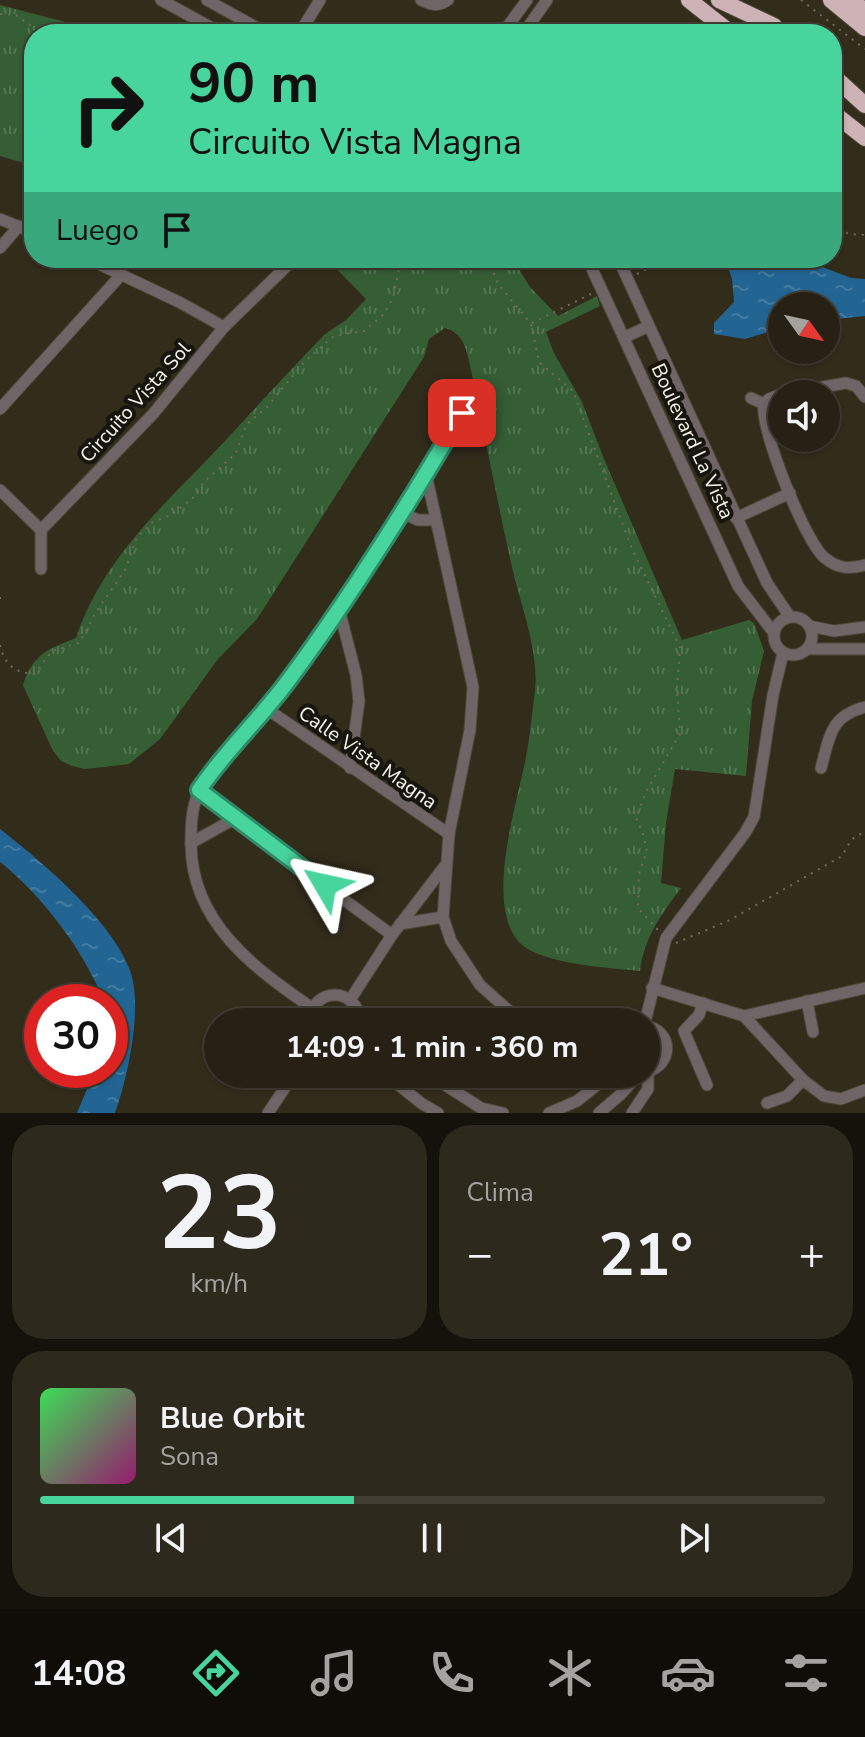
<!DOCTYPE html>
<html lang="es">
<head>
<meta charset="utf-8">
<style>
  :root { --surface:#262114; --page:#2e291d; --text:#f1f3f6; --muted:#a4a3a0; --line:#423e34; --accent:#48d49d }
  body { margin:0; font-family:"Nunito Sans",sans-serif; background:var(--page); color:var(--text); height:100vh; display:flex; flex-direction:column; font-size:30px; white-space:nowrap }
  * { box-sizing:border-box; margin:0 }
  p { font-size:26px; color:var(--muted) }
  .icon { flex:none; width:44px; height:44px; fill:none; stroke:currentColor; stroke-width:2; stroke-linecap:round; stroke-linejoin:round }
  .map { position:relative; height:1113px; overflow:hidden }
  .details { display:flex; flex-direction:column; gap:12px; padding:12px; background:#15120b; flex:1 }
  .details>* { flex:none }
  .banner { position:absolute; left:24px; top:24px; width:818px; height:244px; border-radius:32px; box-shadow:0 2px 6px #0004,0 0 0 2px var(--line); background:#48d49d; color:#111; overflow:hidden }
  .needle { width:52px; rotate:123deg }
  .fabs { position:absolute; left:768px; top:292px; display:grid; gap:16px }
  .fabs a { display:grid; place-items:center; width:72px; height:72px; border-radius:50%; background:var(--surface); box-shadow:0 2px 6px #0004,0 0 0 2px var(--line); font-size:40px }
  .speed { position:absolute; left:24px; top:984px; display:flex; gap:16px; font-size:40px; font-weight:700; text-align:center }
  .speed>* { display:grid; place-content:center; width:104px; height:104px; border-radius:50%; background:var(--surface); box-shadow:0 2px 6px #0004,0 0 0 2px var(--line); line-height:1 }
  .speed .limit { border:12px solid #d22; background:#fff; color:#111 }
  .pin { position:absolute; display:grid; place-items:center; width:68px; height:68px; color:#fff; margin:-34px; border-radius:16px; box-shadow:0 4px 12px #0006 }
  .me { position:absolute; width:88px; margin:-44px; rotate:306deg; stroke-linejoin:round; filter:drop-shadow(0 0 6px #0008) }
  .turn { display:flex; align-items:center; gap:28px; height:168px; padding:0 32px; font-size:36px }
  .turn .icon { width:104px; height:104px; stroke-width:2.5 }
  .turn b { display:block; font-size:56px; line-height:68px }
  .then { display:flex; align-items:center; height:76px; padding:0 32px; background:#0003; gap:16px; font-size:30px }
  .big { font-size:60px; font-weight:700; line-height:1.1 }
  .details .widget { flex:1; display:flex; flex-direction:column; justify-content:center; gap:12px; min-width:0; padding:0 28px; border-radius:32px; background:var(--page) }
  .details .dial { align-items:center; gap:0 }
  .dial b { font-size:104px; line-height:1 }
  .song { display:flex; align-items:center; gap:24px }
  .cover { width:96px; height:96px; border-radius:12px; background:linear-gradient(135deg,hsl(130 70% 55%),hsl(320 70% 35%)) }
  .played { height:8px; border-radius:4px; background:linear-gradient(90deg,var(--accent) 40%,var(--line) 40%) }
  .keys { display:flex; justify-content:space-around; direction:ltr }
  .heat { display:flex; justify-content:space-between; align-items:center; font-size:44px; direction:ltr }
  .details .tiles { flex:1; display:grid; gap:12px; grid-template-columns:1fr 1fr }
  .widget:last-child { grid-column:span 2 }
  .trip { position:absolute; left:204px; top:1008px; width:456px; height:80px; border-radius:40px; background:var(--surface); box-shadow:0 2px 6px #0004,0 0 0 2px var(--line); font-weight:700; line-height:80px; text-align:center }
  .tabs { display:flex; height:128px; justify-content:space-around; align-items:center; background:#0f0d08; color:var(--muted) }
  .tabs .icon { width:56px; height:56px }
  .tabs .selected { color:var(--accent) }
  .tabs b { font-size:36px; color:var(--text) }
  .map>svg:first-child { display:block }
  .grass { fill:url(#grass-tufts) }
  .water { fill:url(#water-ripples) }
  .lines { fill:none; stroke-linecap:round; stroke-linejoin:round }
  .minor-casing { stroke:#4e4838; stroke-width:13 }
  .highway-casing { stroke:#4e4838; stroke-width:18 }
  .path { stroke:#706b5c; stroke-width:2; stroke-dasharray:2 6; stroke-linecap:butt }
  .minor { stroke:#706566; stroke-width:11 }
  .highway { stroke:#cdb3b5; stroke-width:16 }
  .route-casing { stroke:#2f8a66; stroke-width:20 }
  .route { stroke:#48d49d; stroke-width:14 }
  .labels { text-anchor:middle; stroke-width:8; stroke-linejoin:round; paint-order:stroke }
  .street-label { font-size:20px; fill:#f8f5ea; stroke:#17150d }
</style>
</head>
<body>
<div class="map">
<svg width="865" height="1113" viewBox="0 0 865 1113">
  <defs>
    <pattern id="grass-tufts" width="24" height="20" patternUnits="userSpaceOnUse" patternTransform="scale(2)"><rect width="24" height="20" fill="#355e35"/><path d="M3 7l-1-3M5 7V3M7 7l1-3M15 17l-1-3M17 17v-4M19 17l1-3" fill="none" stroke="#537652"/></pattern>
    <pattern id="water-ripples" width="26" height="14" patternUnits="userSpaceOnUse" patternTransform="scale(2)"><rect width="26" height="14" fill="#226593"/><path d="M2 4q2-2 4 0t4 0M15 11q2-2 4 0t4 0" fill="none" stroke="#437ca2"/></pattern>
  </defs>
  <rect width="100%" height="100%" fill="#322c1b"/>
  <g class="grass">
    <path d="M0,5l112,29h-78v132l-34,-10z"/>
    <path d="M326,258h66l3,3 3,-3h114l18,29 28,29 39,-20 3,10 -54,26 8,21 28,49 22,57 78,181 67,-20 5,3 10,28 -12,50 -6,75 -71,-7 -9,54 -5,60 20,5c-20,27 -37,50 -41,83 -30,-3 -103,-7 -122,-30 -33,-40 -1,-137 8,-184 4,-21 6,-44 9,-66 4,-41 -14,-84 -23,-124 -15,-67 -28,-135 -42,-202 -4,-17 -7,-32 -25,-37l-16,11 -5,18 -167,262 -39,40 -58,80 -31,25 -44,5 -13,-3 -11,-5 -9,-12 -29,-64c10,-31 25,-36 53,-47 28,-83 91,-135 149,-197 33,-36 66,-72 100,-107l21,-14 20,-21z"/>
  </g>
  <g class="water">
    <path d="M725,258l79,2 47,18 14,1v37l-39,4v-14h-44v22l-37,11 -31,-5v-11l20,-21 -2,-23z"/>
    <path d="M0,829c41,32 110,90 129,139 15,36 -1,109 -14,145h-38l18,-43h15v-68h-6c-18,-49 -63,-108 -104,-140z"/>
  </g>
  <g class="lines">
    <g class="minor-casing">
      <g id="minor">
        <path d="M161,0l62,34"/>
        <path d="M207,0l61,34"/>
        <path d="M421,0c11,5 17,7 27,0"/>
        <path d="M299,34l21,-34"/>
        <path d="M502,34l25,-34"/>
        <path d="M523,34l24,-34"/>
        <path d="M0,219l34,14"/>
        <path d="M0,248l19,-22"/>
        <path d="M86,258l95,45 43,24"/>
        <path d="M587,258l151,328 36,47"/>
        <path d="M618,258l149,325 23,34"/>
        <path d="M625,337l24,-11"/>
        <path d="M782,394l-13,5 -5,5c-5,23 42,140 61,154 13,11 24,11 40,7"/>
        <path d="M782,394l64,-11 10,3 9,11"/>
        <path d="M751,398l13,6"/>
        <path d="M0,409l121,-134"/>
        <path d="M426,474l47,213 -3,43 -21,104 -6,83 8,24 29,44 28,25 23,12"/>
        <path d="M0,490l41,40"/>
        <path d="M402,513l16,7h16"/>
        <path d="M736,518l54,-25"/>
        <path d="M41,530l112,-116 71,-87 71,-69"/>
        <path d="M41,569v-39"/>
        <path d="M339,609l17,66 3,26 -9,67"/>
        <circle cx="793" cy="636" r="19"/>
        <path d="M809,626l25,5 31,-4"/>
        <path d="M807,649h58"/>
        <path d="M267,709l182,125"/>
        <path d="M821,768c9,-32 9,-52 44,-61"/>
        <path d="M199,790l35,29 158,116"/>
        <path d="M191,843l43,-24"/>
        <path d="M400,924l43,-7"/>
        <path d="M652,988l92,28 59,64 21,16 17,3 24,-9"/>
        <path d="M350,1000l42,-65 52,-68"/>
        <path d="M807,1001l6,31"/>
        <path d="M703,1003l-4,12 -15,16 23,54"/>
        <path d="M312,1008c-58,-40 -120,-85 -121,-163 0,-18 0,-37 8,-53 9,-21 31,-40 46,-57 21,-24 40,-50 59,-77 56,-79 108,-161 158,-245"/>
        <path d="M744,1016l121,-28"/>
        <path d="M309,1022c3,-36 48,-36 52,0"/>
        <path d="M645,1022l21,-84 79,-105 9,-16 19,-122 10,-42"/>
        <path d="M646,1026c28,5 27,40 0,46"/>
        <path d="M385,1074l36,29 17,10"/>
        <path d="M428,1074l53,34 22,5"/>
        <path d="M767,1103l20,-7 16,-16"/>
        <path d="M268,1113l26,-39"/>
        <path d="M549,1113l28,-12 34,-27"/>
        <path d="M599,1113l22,-19 18,-20"/>
        <path d="M632,1113l16,-24v-17"/>
      </g>
    </g>
    <g class="highway-casing">
      <g id="highway">
        <path d="M689,0l43,34"/>
        <path d="M719,0l55,26"/>
        <path d="M831,0l34,28"/>
        <path d="M847,0l18,10"/>
        <path d="M832,75l33,30"/>
        <path d="M832,112l33,26"/>
      </g>
    </g>
    <g class="path">
      <path d="M801,0l64,49"/>
      <path d="M0,14l16,1 25,18 27,-3 10,4"/>
      <path d="M832,225l17,9 16,1"/>
      <path d="M376,258c17,14 31,13 48,0"/>
      <path d="M488,258l10,26 33,40 8,38 34,29 59,158 48,98 -3,41 3,46 -33,56 -11,28 7,15 4,18 -8,23 -1,34 20,22"/>
      <path d="M637,274l19,-10 4,-6"/>
      <path d="M532,323l59,-29"/>
      <path d="M0,597v8"/>
      <path d="M0,645c4,19 15,28 34,29l18,-23 27,-8 17,-31 29,-42 12,-33 16,-15 18,-7 22,-17 11,-16 32,-29 10,-28 21,-18 37,-45 30,-26 30,-5 19,-16 10,-17 6,-29"/>
      <path d="M676,943l54,-23 112,-64 9,-16 14,-9"/>
    </g>
    <use href="#minor" class="minor"/>
    <use href="#highway" class="highway"/>
  </g>
  <g class="lines">
    <g class="route-casing">
      <path id="route" d="M325,885l-126,-95c26,-39 61,-71 89,-109 64,-86 120,-176 174,-268"/>
    </g>
    <use href="#route" class="route"/>
  </g>
  <g class="labels">
    <g class="street-label">
      <text transform="translate(135 402) rotate(-48)" y="7">Circuito Vista Sol</text>
      <text transform="translate(693 441) rotate(65)" y="7">Boulevard La Vista</text>
      <text transform="translate(368 757) rotate(35)" y="7">Calle Vista Magna</text>
    </g>
  </g>
</svg>
<div class="fabs">
<a><svg class="needle" viewBox="-14 -14 28 28"><path d="M0-13l5 13h-10z" fill="#e53935"/><path d="M0 13l5-13h-10z" fill="#a4a3a0"/></svg></a>
<a><svg class="icon" aria-label="sound" viewBox="0 0 24 24"><path d="M4 9h4l5-4v14l-5-4H4zM17 9q2 3 0 6"/></svg></a>
</div>
<div class="speed"><div class="limit">30</div></div>
<div class="pin" style="left:462px;top:413px;background:#d93025"><svg class="icon" aria-label="arrive" viewBox="0 0 24 24"><path d="M6 21V4h12l-3 4 3 4H6"/></svg></div>
<svg class="me" style="left:325px;top:885px" viewBox="-20 -20 40 40"><path d="M0-17L14 15 0 8-14 15z" fill="#48d49d" stroke="#fff" stroke-width="4"/></svg>
<div class="trip">14:09 · 1 min · 360 m</div>
<div class="banner">
<div class="turn"><svg class="icon" aria-label="right" viewBox="0 0 24 24"><path d="M7 20v-9h11M14 6l5 5-5 5"/></svg><div><b>90 m</b>Circuito Vista Magna</div></div>
<div class="then">Luego<svg class="icon" aria-label="arrive" viewBox="0 0 24 24"><path d="M6 21V4h12l-3 4 3 4H6"/></svg></div>
</div>
</div>
<section class="details">
<div class="tiles">
<div class="widget dial"><b>23</b><p>km/h</p></div>
<div class="widget"><p>Clima</p>
<div class="heat"><a>−</a><b class="big">21°</b><a>+</a></div>
</div>
<div class="widget">
<div class="song"><i class="cover"></i><div><b>Blue Orbit</b><p>Sona</p></div></div>
<div class="played"></div>
<div class="keys"><svg class="icon" aria-label="previous" viewBox="0 0 24 24"><path d="M18 5L8 12l10 7zM5 5v14"/></svg><svg class="icon" aria-label="pause" viewBox="0 0 24 24"><path d="M8 5v14M16 5v14"/></svg><svg class="icon" aria-label="next" viewBox="0 0 24 24"><path d="M6 5l10 7-10 7zM19 5v14"/></svg></div>
</div>
</div>
</section>
<nav class="tabs">
<b>14:08</b>
<svg class="icon selected" aria-label="directions" viewBox="0 0 24 24"><path d="M12 3l9 9-9 9-9-9zM9 14v-3h6M13 9l2 2-2 2"/></svg>
<svg class="icon" aria-label="music" viewBox="0 0 24 24"><path d="M9 18V5l10-2v13"/><circle cx="6" cy="18" r="3"/><circle cx="16" cy="16" r="3"/></svg>
<svg class="icon" aria-label="phone" viewBox="0 0 24 24"><path d="M5 4h4l2 5-3 2q2 4 5 5l2-3 5 2v4C11 20 4 13 5 4z"/></svg>
<svg class="icon" aria-label="climate" viewBox="0 0 24 24"><path d="M12 3v18M4 7l16 10M4 17L20 7"/></svg>
<svg class="icon" aria-label="car" viewBox="0 0 24 24"><path d="M5 17H2v-5l4-1 3-4h7l3 4 3 1v5h-3M9 17h6M6 11h13"/><circle cx="7" cy="17" r="2"/><circle cx="17" cy="17" r="2"/></svg>
<svg class="icon" aria-label="filters" viewBox="0 0 24 24"><path d="M4 7h16M4 17h16"/><circle cx="9" cy="7" r="2"/><circle cx="15" cy="17" r="2"/></svg>
</nav>
</body>
</html>
